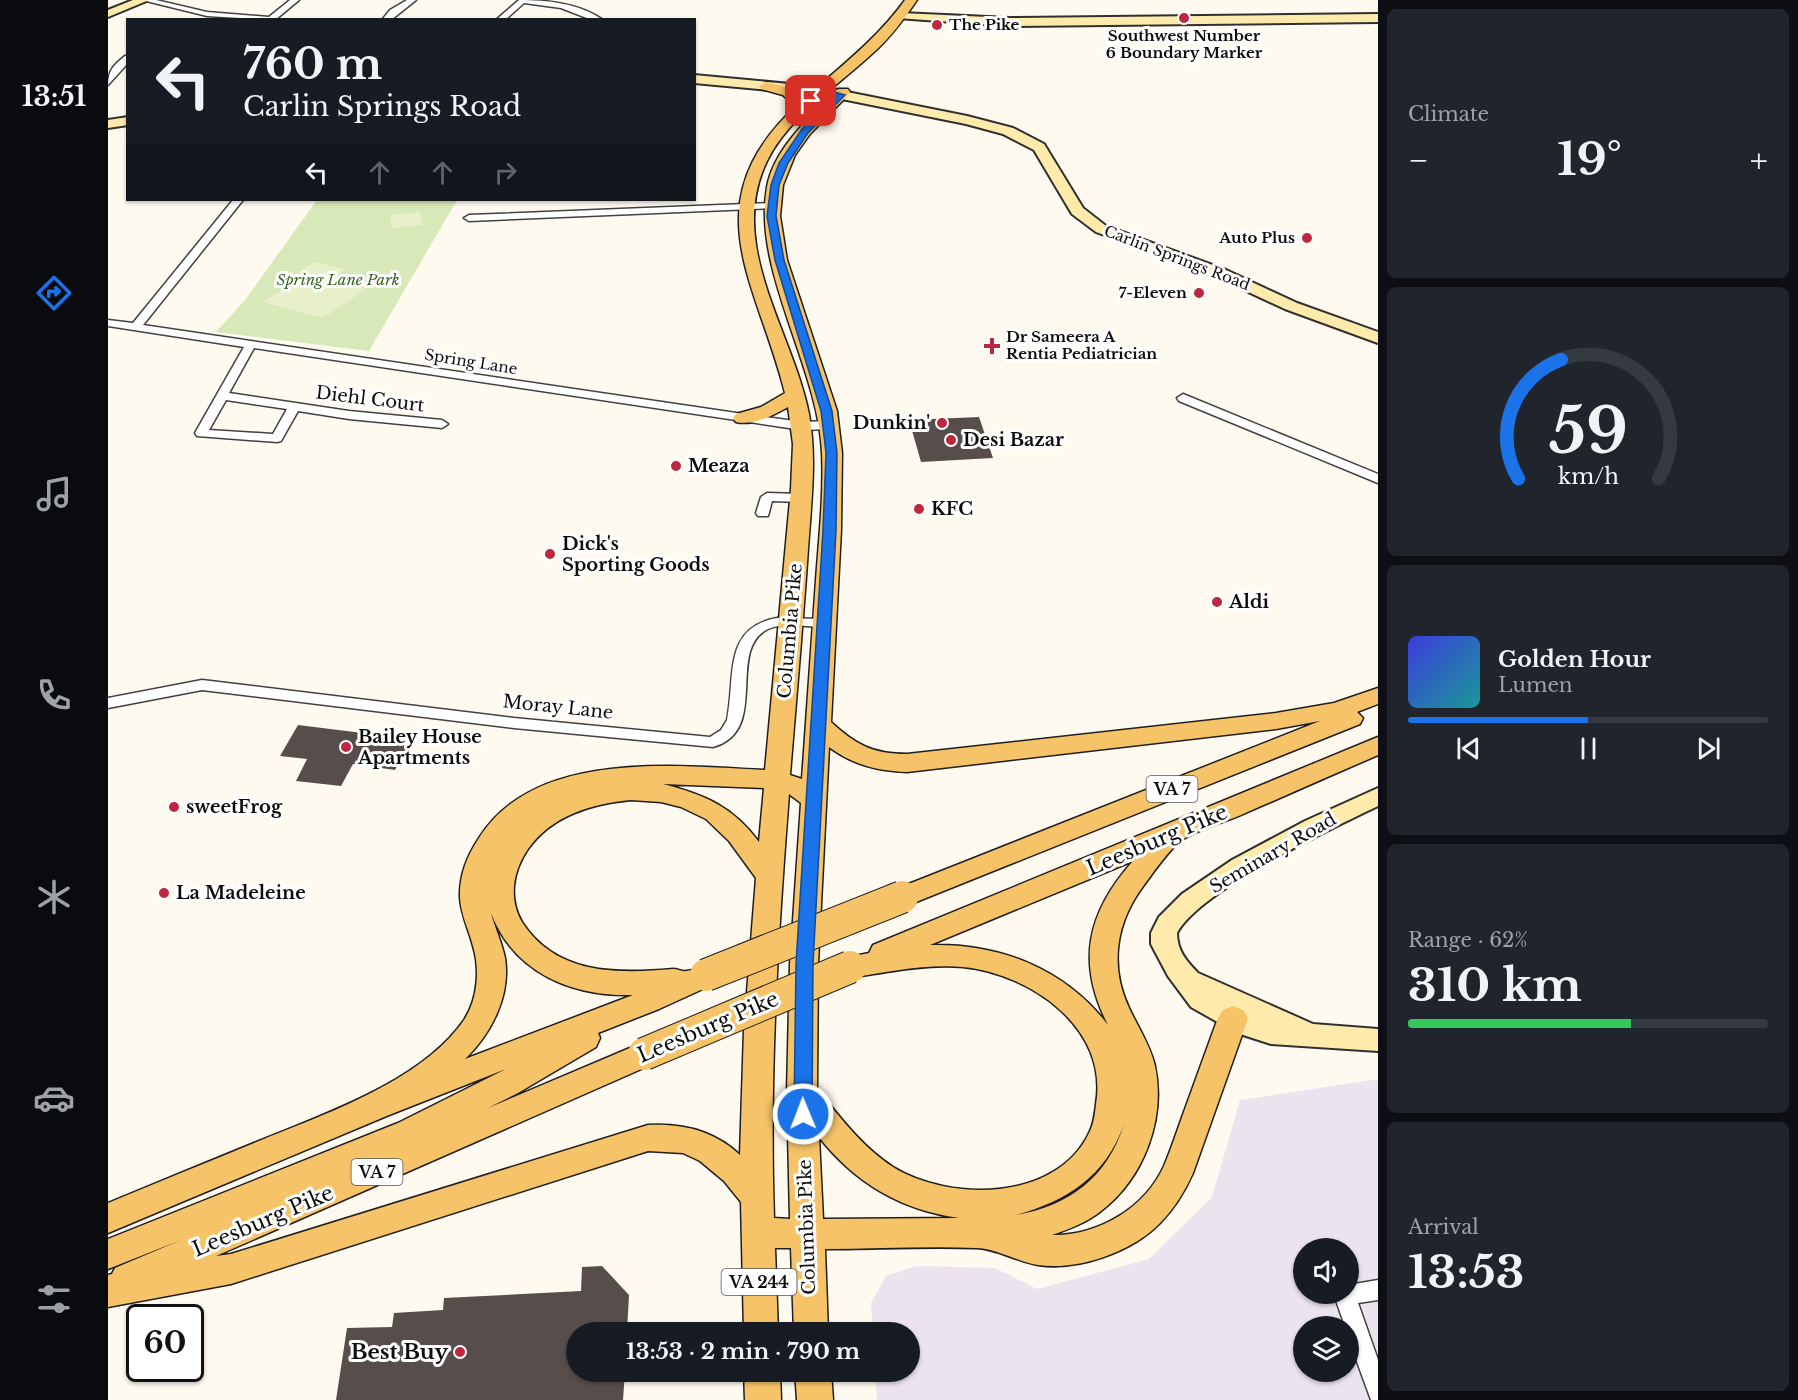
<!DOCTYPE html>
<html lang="en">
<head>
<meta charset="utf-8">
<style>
  :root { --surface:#171b24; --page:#20242c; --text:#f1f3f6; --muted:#9ea1a6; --line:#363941; --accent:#1a73e8 }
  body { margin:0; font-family:"Libre Baskerville",serif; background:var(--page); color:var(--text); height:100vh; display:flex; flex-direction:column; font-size:22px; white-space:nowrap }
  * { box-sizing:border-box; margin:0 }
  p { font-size:20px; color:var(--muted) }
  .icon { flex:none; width:33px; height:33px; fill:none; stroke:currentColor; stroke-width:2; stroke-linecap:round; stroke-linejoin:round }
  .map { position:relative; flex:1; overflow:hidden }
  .panel { display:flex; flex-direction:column; gap:9px; padding:9px; background:#0d0f14; width:420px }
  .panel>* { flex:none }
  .guide { position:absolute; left:18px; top:18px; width:570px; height:183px; border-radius:0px; box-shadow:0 2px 4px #0004; background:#171b24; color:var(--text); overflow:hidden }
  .buttons { position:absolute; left:1185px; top:1238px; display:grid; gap:12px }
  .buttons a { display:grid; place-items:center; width:66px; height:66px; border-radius:50%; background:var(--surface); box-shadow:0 2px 4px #0004; font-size:30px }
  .speed { position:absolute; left:18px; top:1304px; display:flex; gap:12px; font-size:30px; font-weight:700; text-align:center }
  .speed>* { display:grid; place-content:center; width:78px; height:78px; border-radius:50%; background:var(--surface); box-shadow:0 2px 4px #0004; line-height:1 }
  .speed .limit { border:3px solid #111; border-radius:9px; background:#fff; color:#111 }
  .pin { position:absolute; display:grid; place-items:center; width:51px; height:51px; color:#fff; margin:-26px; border-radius:12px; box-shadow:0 3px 9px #0006 }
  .me { position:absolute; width:66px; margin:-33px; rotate:359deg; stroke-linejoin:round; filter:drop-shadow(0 0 4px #0008) }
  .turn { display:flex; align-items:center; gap:21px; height:126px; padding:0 18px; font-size:27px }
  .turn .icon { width:78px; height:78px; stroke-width:2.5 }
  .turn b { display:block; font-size:42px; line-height:51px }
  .lanes { display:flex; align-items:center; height:57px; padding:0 18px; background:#0003; justify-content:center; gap:30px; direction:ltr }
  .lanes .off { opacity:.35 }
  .big { font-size:45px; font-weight:800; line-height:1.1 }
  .panel .widget { flex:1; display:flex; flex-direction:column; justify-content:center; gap:9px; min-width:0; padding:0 21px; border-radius:9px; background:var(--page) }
  .panel .dial { align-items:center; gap:0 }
  .dial svg { height:156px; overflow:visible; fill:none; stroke:var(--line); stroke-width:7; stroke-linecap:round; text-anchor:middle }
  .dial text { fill:var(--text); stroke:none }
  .song { display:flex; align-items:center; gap:18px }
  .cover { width:72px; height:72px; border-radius:9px; background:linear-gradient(135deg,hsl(240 70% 55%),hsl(180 70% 35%)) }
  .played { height:6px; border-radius:3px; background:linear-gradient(90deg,var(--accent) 50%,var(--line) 50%) }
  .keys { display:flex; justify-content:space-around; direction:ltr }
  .heat { display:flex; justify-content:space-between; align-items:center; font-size:33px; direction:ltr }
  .charge { height:9px; border-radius:4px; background:linear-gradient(90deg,#34c759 62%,var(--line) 0) }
  .trip { position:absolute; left:458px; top:1322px; width:354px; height:60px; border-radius:30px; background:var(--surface); box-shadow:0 2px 4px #0004; font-weight:800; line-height:60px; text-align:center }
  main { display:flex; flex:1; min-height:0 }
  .menu { display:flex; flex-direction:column; width:108px; justify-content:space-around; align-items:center; background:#090b0e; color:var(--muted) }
  .menu .icon { width:42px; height:42px }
  .menu .active { color:var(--accent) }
  .menu b { font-size:27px; color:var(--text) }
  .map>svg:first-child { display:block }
  .industrial { fill:#ebe3ed; fill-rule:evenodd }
  .green { fill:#d8e9b9 }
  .pitch { fill:#e8f0cb }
  .building { fill:#574e4b }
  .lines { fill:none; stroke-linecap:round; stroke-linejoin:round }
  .street-casing { stroke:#414141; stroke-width:3 }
  .secondary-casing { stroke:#303030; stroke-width:4 }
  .primary-casing { stroke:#1f1f1f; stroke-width:3 }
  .street { fill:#fff; fill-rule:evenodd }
  .secondary { fill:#feebac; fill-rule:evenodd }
  .primary { fill:#f7c368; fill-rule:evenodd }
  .primary-bridge-far1-casing { stroke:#1f1f1f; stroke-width:27; stroke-linecap:butt }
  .primary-bridge-casing { stroke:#1f1f1f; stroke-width:34; stroke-linecap:butt }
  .primary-bridge-far1 { stroke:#f7c368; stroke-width:24 }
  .primary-bridge { stroke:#f7c368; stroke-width:32 }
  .route { fill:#1a73e8; stroke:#114b97; stroke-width:1.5 }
  .poi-dot { fill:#bd2740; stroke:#fff; stroke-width:2 }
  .labels { text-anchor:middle; stroke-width:6; stroke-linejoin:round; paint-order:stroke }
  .far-poi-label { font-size:15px; font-weight:bold; fill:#0e0e0e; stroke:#fff; text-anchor:start }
  .far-street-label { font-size:15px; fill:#0e0e0e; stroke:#fff }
  .far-park-label { font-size:15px; font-style:italic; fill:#36661f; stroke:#fff }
  .shield { fill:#fff; stroke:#565656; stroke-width:1.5 }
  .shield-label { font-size:16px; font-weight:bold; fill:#0e0e0e }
  .street-label { font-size:18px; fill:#0e0e0e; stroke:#fff }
  .poi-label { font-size:18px; font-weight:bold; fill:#0e0e0e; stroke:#fff; text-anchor:start }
  .near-street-label { font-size:21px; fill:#0e0e0e; stroke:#fff }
  .near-poi-label { font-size:21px; font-weight:bold; fill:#0e0e0e; stroke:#fff; text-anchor:end }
</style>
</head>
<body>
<main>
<nav class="menu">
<b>13:51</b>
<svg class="icon active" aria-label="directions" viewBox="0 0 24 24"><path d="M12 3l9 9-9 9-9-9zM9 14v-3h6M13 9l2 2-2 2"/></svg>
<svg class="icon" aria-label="music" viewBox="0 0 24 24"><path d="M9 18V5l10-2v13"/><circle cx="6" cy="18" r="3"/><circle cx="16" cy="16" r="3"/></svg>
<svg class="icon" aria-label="phone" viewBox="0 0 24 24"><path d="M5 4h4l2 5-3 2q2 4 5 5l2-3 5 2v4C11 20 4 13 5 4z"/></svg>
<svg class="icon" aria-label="climate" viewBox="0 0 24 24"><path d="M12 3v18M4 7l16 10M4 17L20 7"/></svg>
<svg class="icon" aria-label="car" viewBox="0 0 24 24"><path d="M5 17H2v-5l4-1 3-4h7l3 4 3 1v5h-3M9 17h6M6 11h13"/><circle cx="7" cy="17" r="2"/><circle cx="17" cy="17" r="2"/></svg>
<svg class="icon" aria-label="filters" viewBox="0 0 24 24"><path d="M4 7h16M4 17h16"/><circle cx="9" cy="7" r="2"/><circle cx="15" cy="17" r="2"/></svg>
</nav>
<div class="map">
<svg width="1270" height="1400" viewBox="0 0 1270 1400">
  <rect width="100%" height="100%" fill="#fffaf0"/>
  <path class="industrial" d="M1270,1079v321h-501l-2,-29h34v-39h-36l-2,-29 15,-27 30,-10 79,2 42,21 112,-30 63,-62 28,-97zM1196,1248h44v45h-44zM1196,1326h44v45h-44z"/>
  <path class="green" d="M209,200h140l-88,151 -153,-19 29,-32z"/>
  <g class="pitch">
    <path d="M312,212l3,13 -31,3 -2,-13z"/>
    <path d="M206,262l31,7 -14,11 35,9 -43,29 -60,-16 43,-27 -7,-3z"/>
  </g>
  <g class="building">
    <path d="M871,417l14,41 -72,4 -12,-42z"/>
    <path d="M190,725l113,14 -16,31 -42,-6 -12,22 -45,-5 11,-22 -27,-3z"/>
    <path d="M494,1266l27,29 -2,37h-51v39h49l-2,29h-287l11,-72 45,-1 2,-14 49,-3 1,-12 137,-7 1,-24z"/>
  </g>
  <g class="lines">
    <g class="street-casing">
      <g id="street">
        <path d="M34,0h14l51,12 62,5 21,-17h9l-24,20 -68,-4z"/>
        <path d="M299,0h9l-25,20h-9l8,-10z"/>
        <path d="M411,0c28,0 60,3 84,20h-11l-31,-12 -37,-5 -19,17h-9z"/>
        <path d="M17,56h3v7l-20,22c0,-15 6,-20 17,-29z"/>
        <path d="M125,200h10l-100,125 600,89 59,8 28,-1 6,4 -6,4 -28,1 -548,-82 -25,45 120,18 93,9 6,4 -6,4 -93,-9 -51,-8 -17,30 -4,1 -80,-6 -2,-3 49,-86 -136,-21v-6l25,3zM118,400l61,9 -14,25 -64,-4z"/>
        <path d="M664,203l5,3 -2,2 -306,13 -5,-3 5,-3z"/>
        <path d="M1075,394l195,80v9l-199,-82 -2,-3z"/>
        <path d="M659,493l34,1 6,4 -6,4 -29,-1 -4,15h-10l-2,-3 5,-16z"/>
        <path d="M669,618l47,1 7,4 -7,4c-16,0 -41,-5 -56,2 -43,21 3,102 -55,118l-199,-19 -312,-38 -94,18v-10l94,-18 312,38 196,19 11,-7 6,-10c9,-43 -5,-92 50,-102z"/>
        <path d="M1270,1280v20l-20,3 20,57v40h-7l-23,-63v-11h-3l-11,-31 1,-2h13v-8z"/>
      </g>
    </g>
    <g class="secondary-casing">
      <g id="secondary">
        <path d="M25,0h16l-41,17v-7z"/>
        <path d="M793,13l109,5 368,-4v8l-368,4 -113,-8v-4z"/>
        <path d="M586,75l128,12 145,29 46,12 31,16 39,64 23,18 120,44 71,33 81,29v11l-93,-34 -71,-33 -118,-44 -24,-18 -38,-64 -31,-16 -37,-10 -144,-29 -128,-12z"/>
        <path d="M20,117v8l-20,3v-8z"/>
        <path d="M1270,788v18c-46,22 -179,85 -201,127 0,17 9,28 21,40l115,51 65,5v22l-107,-7 -34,-11 -46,-26 -23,-31 -17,-32v-11l8,-16 23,-23 50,-34 73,-39z"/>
      </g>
    </g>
    <g class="primary-casing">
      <g id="primary">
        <path d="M797,0h12c-13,19 -26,37 -43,52 -36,34 -85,64 -107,109 -41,84 26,171 42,253 8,44 2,91 -1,135 -5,76 -12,151 -18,226l12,4c5,-66 9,-133 14,-199 3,-42 8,-86 6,-128 -4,-86 -70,-182 -55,-265 7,-39 44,-71 71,-98h10l2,3 -2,3 -38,39 -15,21 -12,30 -3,31 7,44 50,151 5,42 -1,77 -10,192c25,23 42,32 76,32l369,-41 58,-10 44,-15v16l-21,8 6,6 -3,6 -454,182 -10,-3 -4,-7 4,-7 424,-168 -44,8 -369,43c-29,-1 -54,-7 -78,-25l-11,217 -1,125c23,28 45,58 76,78 57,35 165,35 197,-36 4,-8 5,-18 6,-27 13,-76 -65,-130 -133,-137 -38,-3 -76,5 -113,11l-10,-3 -4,-8 4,-8 29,-6 4,-8 505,-208v18c-46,20 -92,40 -137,60 -19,8 -42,14 -59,25 -12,8 -29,33 -38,45 -28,37 -35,80 -15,123 9,19 21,37 26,58 11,53 -11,112 -54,145 -15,12 -32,18 -49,24 46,1 93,-27 112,-69 8,-19 14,-38 21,-57 11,-30 22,-61 33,-91l5,-8 10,-4 10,4 5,8 -55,155c-8,18 -19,36 -33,50 -28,29 -82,48 -122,42 -20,-3 -43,-17 -62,-17 -50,-2 -101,1 -151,1l3,83h-34l-3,-84h-16l3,84h-34l-3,-130 -17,-21 -24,-20 -17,-8 -35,-2 -417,133 -123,23v-32l4,-1 3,-6 66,-28 -73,29v-30l290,-116 108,-54 -117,46 -281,118v-30c50,-21 101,-41 151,-62 66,-27 163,-60 205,-121 14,-21 16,-51 9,-74 -4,-16 -12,-31 -13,-48 -1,-22 7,-42 19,-60 56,-89 196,-72 286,-68l26,-281 2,-45 -5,-37c-14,8 -35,19 -52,15l-3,-4 3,-4 25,-7 24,-14c-28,-112 -93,-188 10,-286l-12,-12 -22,-6 -2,-3 7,-4c14,3 28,6 38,17 36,-32 73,-60 101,-99zM555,784l101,4 -5,54c-27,-36 -54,-47 -96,-58zM681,794l12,9 -11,161 -3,128 3,127 -16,-1c-5,-142 4,-283 15,-424zM523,800l30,2 20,5 25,12 23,22 27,37 -12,152 -4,125c-25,-24 -58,-32 -92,-30l-417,129 -15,2 439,-193 4,-9 -4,-9 -11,-3 -156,66 30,-15 78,-46 4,-9 -2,-5 61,-24 57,-26 4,-8 -4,-8c-16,-5 -16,3 -30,4 -4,1 -8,-2 -13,-2 -56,5 -117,6 -151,-47 -14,-24 -9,-51 6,-73 24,-34 64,-45 103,-49zM1025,861c-46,52 -57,101 -25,164 -43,-56 -108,-82 -178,-80zM383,913c23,60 81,84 142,82l-168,64c26,-25 46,-63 40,-101 -3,-15 -10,-30 -14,-45zM1016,1124c-16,53 -55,82 -108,91 51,-14 90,-39 108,-91zM711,1137c36,46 82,73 140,81l-136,1z"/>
        <path d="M636,1371h36l1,29h-36z"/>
        <path d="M687,1371h36l2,29h-36z"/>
      </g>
    </g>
    <use href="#street" class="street"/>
    <use href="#secondary" class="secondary"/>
    <use href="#primary" class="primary"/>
    <g class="primary-bridge-far1-casing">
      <path id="primary-bridge-far1" d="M791,899l7,-3"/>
    </g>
    <g class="primary-bridge-casing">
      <g id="primary-bridge">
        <path d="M598,975l196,-78"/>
        <path d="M536,1054l206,-87"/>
      </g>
    </g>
    <use href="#primary-bridge-far1" class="primary-bridge-far1"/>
    <use href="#primary-bridge" class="primary-bridge"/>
  </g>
  <path class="route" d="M714,89l23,6 -37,38 -20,30 -9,22 -3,31 8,44 48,151 5,42 -1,77 -23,434 -1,150 -3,5 -6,2 -6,-2 -3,-5 2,-150 27,-434 3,-77 -5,-42 -46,-151 -8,-44 4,-31 8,-22 23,-34 33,-33 -11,-2 -10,9h-6v-3z"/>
  <g class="poi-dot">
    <circle cx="1076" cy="18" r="6"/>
    <circle cx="829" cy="25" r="6"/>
    <circle cx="1199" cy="238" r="6"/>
    <circle cx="1091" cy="293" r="6"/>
    <path d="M881 337h6v6h6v6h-6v6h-6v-6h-6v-6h6z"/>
    <circle cx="834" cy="423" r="6"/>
    <circle cx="843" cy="440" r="6"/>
    <circle cx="568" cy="466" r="6"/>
    <circle cx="811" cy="509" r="6"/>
    <circle cx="442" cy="554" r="6"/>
    <circle cx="1109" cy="602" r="6"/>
    <circle cx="238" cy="747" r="6"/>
    <circle cx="66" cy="807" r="6"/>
    <circle cx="56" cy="893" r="6"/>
    <circle cx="352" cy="1352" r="6"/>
  </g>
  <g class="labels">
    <g class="far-poi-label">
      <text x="841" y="30">The Pike</text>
      <text x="1076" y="41" text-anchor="middle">Southwest Number<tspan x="1076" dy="17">6 Boundary Marker</tspan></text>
      <text x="1187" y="243" text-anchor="end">Auto Plus</text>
      <text x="1079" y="298" text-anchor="end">7-Eleven</text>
      <text x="898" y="342">Dr Sameera A<tspan x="898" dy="17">Rentia Pediatrician</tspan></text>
    </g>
    <g class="far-street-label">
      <text transform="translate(1069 258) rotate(21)" y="5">Carlin Springs Road</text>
      <text transform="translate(363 362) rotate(9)" y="5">Spring Lane</text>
    </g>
    <g class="far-park-label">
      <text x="230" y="285">Spring Lane Park</text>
    </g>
    <g class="shield">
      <rect x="1038.5" y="776" width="51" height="26" rx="4.5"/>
      <rect x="243.5" y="1159" width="51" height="26" rx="4.5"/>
      <rect x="613.5" y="1269" width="75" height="26" rx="4.5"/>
    </g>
    <g class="shield-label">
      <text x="1064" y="795">VA 7</text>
      <text x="269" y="1178">VA 7</text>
      <text x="651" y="1288">VA 244</text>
    </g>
    <g class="street-label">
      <text transform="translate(262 399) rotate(7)" y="6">Diehl Court</text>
      <text transform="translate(682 631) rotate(-85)" y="6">Columbia Pike</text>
      <text transform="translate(450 707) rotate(6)" y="6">Moray Lane</text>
      <text transform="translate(1165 853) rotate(-30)" y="6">Seminary Road</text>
      <text transform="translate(699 1227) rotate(-92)" y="6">Columbia Pike</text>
    </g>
    <g class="poi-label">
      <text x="822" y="429" text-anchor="end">Dunkin'</text>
      <text x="855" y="446">Desi Bazar</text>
      <text x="580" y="472">Meaza</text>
      <text x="823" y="515">KFC</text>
      <text x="454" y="550">Dick's<tspan x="454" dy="21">Sporting Goods</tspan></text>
      <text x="1121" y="608">Aldi</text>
      <text x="250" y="743">Bailey House<tspan x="250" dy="21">Apartments</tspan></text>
      <text x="78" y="813">sweetFrog</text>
      <text x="68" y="899">La Madeleine</text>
    </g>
    <g class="near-street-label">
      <text transform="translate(1049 840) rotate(-23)" y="7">Leesburg Pike</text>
      <text transform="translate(600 1027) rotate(-23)" y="7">Leesburg Pike</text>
      <text transform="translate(155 1221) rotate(-23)" y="7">Leesburg Pike</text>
    </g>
    <g class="near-poi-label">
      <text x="340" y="1359">Best Buy</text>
    </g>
  </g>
</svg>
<div class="buttons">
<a><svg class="icon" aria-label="sound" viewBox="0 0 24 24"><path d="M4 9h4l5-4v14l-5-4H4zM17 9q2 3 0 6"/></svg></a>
<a><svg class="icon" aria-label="layers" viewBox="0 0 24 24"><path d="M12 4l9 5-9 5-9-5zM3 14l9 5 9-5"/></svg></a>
</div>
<div class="speed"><div class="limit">60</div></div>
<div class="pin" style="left:703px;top:101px;background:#d93025"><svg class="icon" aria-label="arrive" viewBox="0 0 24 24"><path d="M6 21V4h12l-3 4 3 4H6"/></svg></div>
<svg class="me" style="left:695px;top:1114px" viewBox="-20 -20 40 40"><circle r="17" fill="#1a73e8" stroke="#fff" stroke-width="3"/><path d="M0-11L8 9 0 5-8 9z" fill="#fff"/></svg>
<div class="trip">13:53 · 2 min · 790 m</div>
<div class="guide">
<div class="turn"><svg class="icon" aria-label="left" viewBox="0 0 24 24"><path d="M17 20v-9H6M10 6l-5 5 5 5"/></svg><div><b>760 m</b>Carlin Springs Road</div></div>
<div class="lanes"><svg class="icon" aria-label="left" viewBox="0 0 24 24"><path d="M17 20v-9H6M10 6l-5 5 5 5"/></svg><svg class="icon off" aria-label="ahead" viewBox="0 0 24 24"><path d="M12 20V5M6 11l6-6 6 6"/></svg><svg class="icon off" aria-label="ahead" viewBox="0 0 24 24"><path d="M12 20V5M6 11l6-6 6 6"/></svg><svg class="icon off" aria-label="right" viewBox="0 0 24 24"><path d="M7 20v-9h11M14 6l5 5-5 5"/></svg></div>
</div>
</div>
<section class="panel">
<div class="widget"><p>Climate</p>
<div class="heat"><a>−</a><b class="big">19°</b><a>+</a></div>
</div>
<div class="widget dial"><svg viewBox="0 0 100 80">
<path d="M14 69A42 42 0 1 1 86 69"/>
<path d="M14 69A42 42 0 0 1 36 8" stroke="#1a73e8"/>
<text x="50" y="56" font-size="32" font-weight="700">59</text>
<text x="50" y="72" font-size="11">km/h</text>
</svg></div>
<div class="widget">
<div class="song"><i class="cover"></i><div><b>Golden Hour</b><p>Lumen</p></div></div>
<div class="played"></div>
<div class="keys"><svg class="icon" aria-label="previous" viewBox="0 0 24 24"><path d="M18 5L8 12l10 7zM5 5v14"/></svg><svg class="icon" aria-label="pause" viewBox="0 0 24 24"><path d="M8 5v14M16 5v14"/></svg><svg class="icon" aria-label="next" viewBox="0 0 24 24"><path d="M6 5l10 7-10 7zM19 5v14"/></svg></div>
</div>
<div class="widget"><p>Range · 62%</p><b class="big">310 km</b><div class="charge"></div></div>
<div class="widget"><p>Arrival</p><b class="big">13:53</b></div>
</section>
</main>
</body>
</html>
